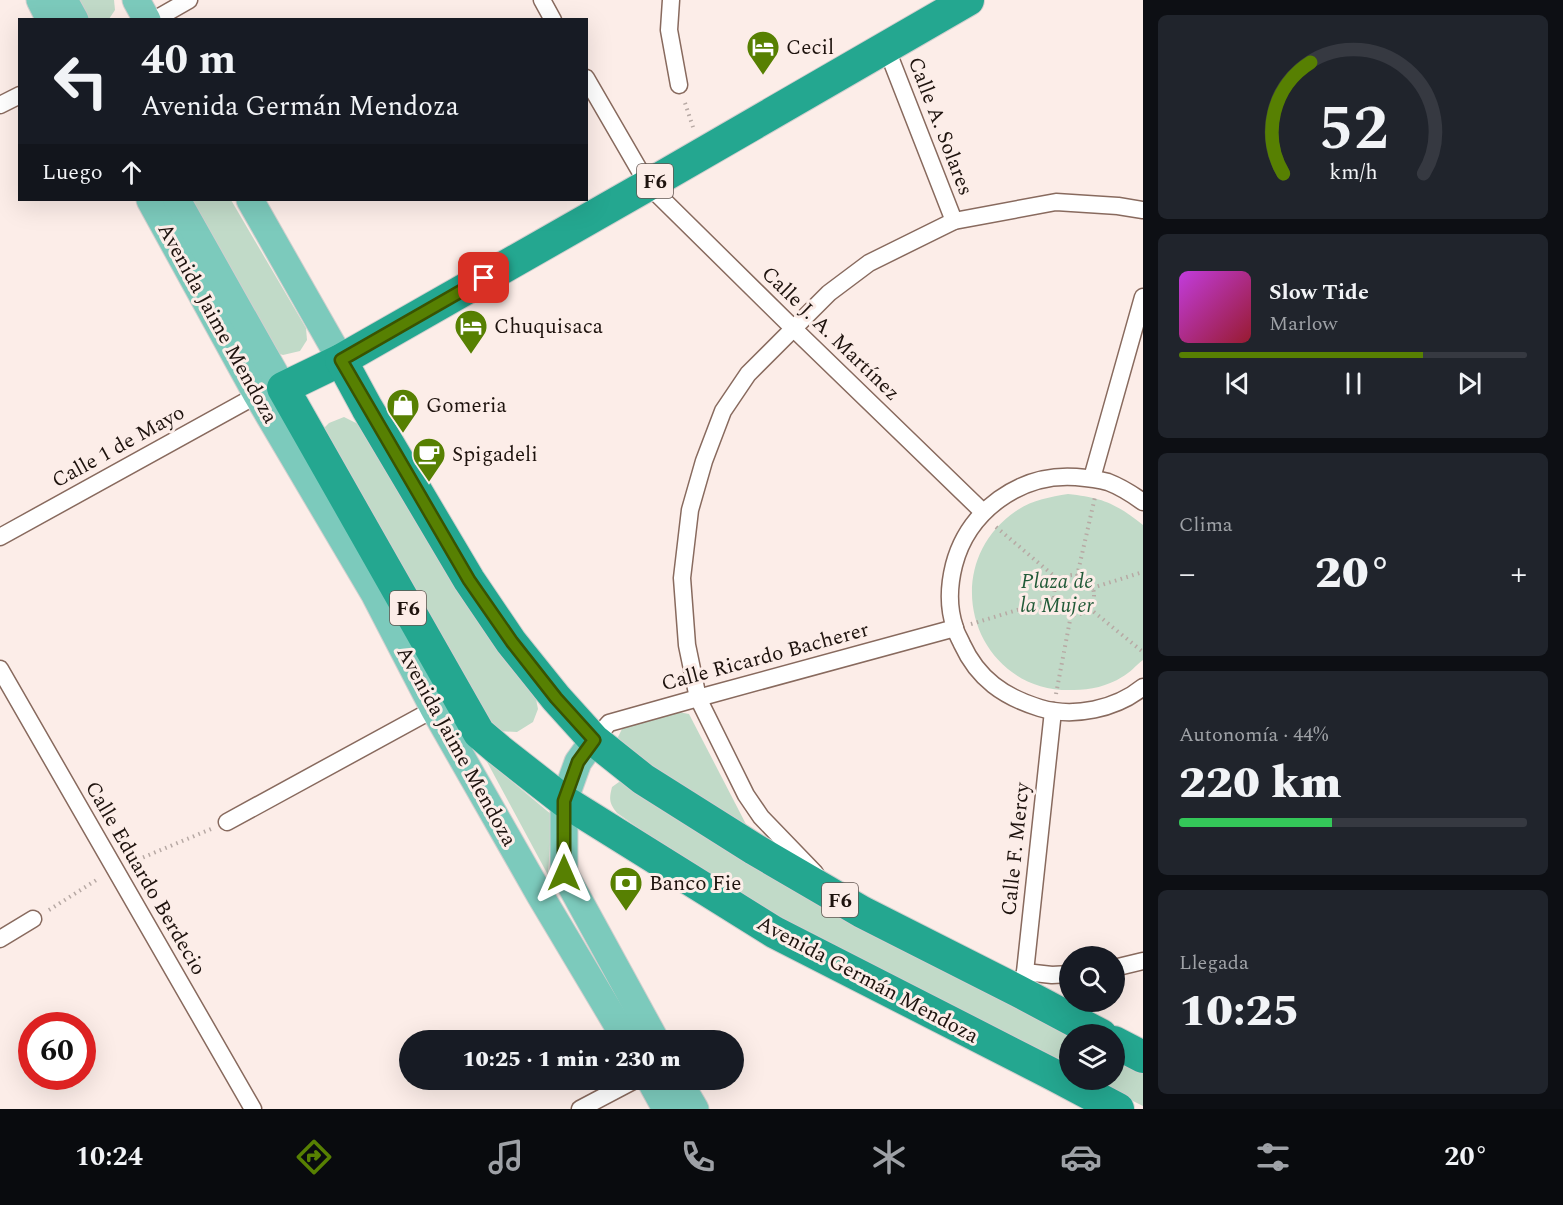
<!DOCTYPE html>
<html lang="es">
<head>
<meta charset="utf-8">
<style>
  :root { --surface:#171b24; --page:#20242c; --text:#f1f3f6; --muted:#9ea1a6; --line:#363941; --accent:#578002 }
  body { margin:0; font-family:Spectral,serif; background:var(--page); color:var(--text); height:100vh; display:flex; flex-direction:column; font-size:22px; white-space:nowrap }
  * { box-sizing:border-box; margin:0 }
  p { font-size:20px; color:var(--muted) }
  .icon { flex:none; width:33px; height:33px; fill:none; stroke:currentColor; stroke-width:2; stroke-linecap:round; stroke-linejoin:round }
  .map { position:relative; flex:1; overflow:hidden }
  .details { display:flex; flex-direction:column; gap:15px; padding:15px; background:#0d0f14; width:420px }
  .details>* { flex:none }
  .guide { position:absolute; left:18px; top:18px; width:570px; height:183px; border-radius:0px; box-shadow:0 6px 24px #0002; background:#171b24; color:var(--text); overflow:hidden }
  .buttons { position:absolute; left:1059px; top:946px; display:grid; gap:12px }
  .buttons a { display:grid; place-items:center; width:66px; height:66px; border-radius:50%; background:var(--surface); box-shadow:0 6px 24px #0002; font-size:30px }
  .speed { position:absolute; left:18px; top:1012px; display:flex; gap:12px; font-size:30px; font-weight:700; text-align:center }
  .speed>* { display:grid; place-content:center; width:78px; height:78px; border-radius:50%; background:var(--surface); box-shadow:0 6px 24px #0002; line-height:1 }
  .speed .limit { border:9px solid #d22; background:#fff; color:#111 }
  .pin { position:absolute; display:grid; place-items:center; width:51px; height:51px; color:#fff; margin:-26px; border-radius:12px; box-shadow:0 3px 9px #0006 }
  .me { position:absolute; width:66px; margin:-33px; rotate:0deg; stroke-linejoin:round; filter:drop-shadow(0 0 4px #0008) }
  .turn { display:flex; align-items:center; gap:21px; height:126px; padding:0 24px; font-size:27px }
  .turn .icon { width:78px; height:78px; stroke-width:2.5 }
  .turn b { display:block; font-size:42px; line-height:51px }
  .then { display:flex; align-items:center; height:57px; padding:0 24px; background:#0003; gap:12px; font-size:22px }
  .big { font-size:45px; font-weight:800; line-height:1.1 }
  .details .tile { flex:1; display:flex; flex-direction:column; justify-content:center; gap:9px; min-width:0; padding:0 21px; border-radius:9px; background:var(--page) }
  .details .dial { align-items:center; gap:0 }
  .dial svg { height:156px; overflow:visible; fill:none; stroke:var(--line); stroke-width:7; stroke-linecap:round; text-anchor:middle }
  .dial text { fill:var(--text); stroke:none }
  .song { display:flex; align-items:center; gap:18px }
  .cover { width:72px; height:72px; border-radius:9px; background:linear-gradient(135deg,hsl(290 70% 55%),hsl(350 70% 35%)) }
  .played { height:6px; border-radius:3px; background:linear-gradient(90deg,var(--accent) 70%,var(--line) 70%) }
  .keys { display:flex; justify-content:space-around; direction:ltr }
  .heat { display:flex; justify-content:space-between; align-items:center; font-size:33px; direction:ltr }
  .charge { height:9px; border-radius:4px; background:linear-gradient(90deg,#34c759 44%,var(--line) 0) }
  .trip { position:absolute; left:399px; top:1030px; width:345px; height:60px; border-radius:30px; background:var(--surface); box-shadow:0 6px 24px #0002; font-weight:800; line-height:60px; text-align:center }
  .tab-bar { display:flex; height:96px; justify-content:space-around; align-items:center; background:#090b0e; color:var(--muted) }
  .tab-bar .icon { width:42px; height:42px }
  .tab-bar .on { color:var(--accent) }
  .tab-bar b { font-size:27px; color:var(--text) }
  main { display:flex; flex:1; min-height:0 }
  .map>svg:first-child { display:block }
  .green { fill:#c1dac8 }
  .lines { fill:none; stroke-linecap:round; stroke-linejoin:round }
  .street-casing { stroke:#886a5e; stroke-width:19 }
  .primary-casing { stroke:#d2d0cf; stroke-width:29 }
  .highway-casing { stroke:#d2d0cf; stroke-width:34 }
  .path { stroke:#b7a9a4; stroke-width:4; stroke-dasharray:1.5 4.5; stroke-linecap:butt }
  .street { stroke:#fff; stroke-width:16 }
  .primary { stroke:#7ccabc; stroke-width:27 }
  .highway { stroke:#24a790; stroke-width:32 }
  .route-casing { stroke:#395301; stroke-width:15 }
  .route { stroke:#578002; stroke-width:10 }
  .labels { text-anchor:middle; stroke-width:6; stroke-linejoin:round; paint-order:stroke }
  .shield { fill:#fcede8; stroke:#61544f; stroke-width:1.5 }
  .shield-label { font-size:20px; font-weight:bold; fill:#1e130e }
  .poi-label { font-size:21px; fill:#1e130e; stroke:#fcede8; text-anchor:start }
  .street-label { font-size:21px; fill:#1e130e; stroke:#fcede8 }
  .park-label { font-size:21px; font-style:italic; fill:#235b39; stroke:#fcede8 }
</style>
</head>
<body>
<main>
<div class="map">
<svg width="1143" height="1109" viewBox="0 0 1143 1109">
  <rect width="100%" height="100%" fill="#fcede8"/>
  <g class="green">
    <path d="M72,0h42l1,10 -6,9h-26z"/>
    <path d="M186,200h45l75,128 1,12 -7,11 -17,4 -13,-4z"/>
    <path d="M344,417l16,8 121,201 53,63 4,20 -5,13 -16,10 -19,-1 -14,-5 -162,-296 7,-7z"/>
    <path d="M1068,494c35,4 47,9 75,31v135c-7,5 -13,13 -21,17 -14,9 -32,13 -48,13 -100,4 -140,-123 -58,-179 16,-11 34,-14 52,-17z"/>
    <path d="M673,711l16,3 60,116 -127,-80 -4,-13 6,-12z"/>
    <path d="M486,760l66,55 -4,60z"/>
    <path d="M619,782l7,1 88,60 133,75 222,117v34l-212,-107 -173,-102 -67,-47c-8,-10 -8,-14 -5,-26z"/>
    <path d="M1115,1059l28,15v32l-52,-26h23z"/>
  </g>
  <g class="lines">
    <g class="street-casing">
      <g id="street">
        <path d="M542,0l11,20"/>
        <path d="M671,0l-2,30 10,55"/>
        <path d="M154,20l35,-20"/>
        <path d="M886,47l68,174"/>
        <path d="M586,78l62,107 145,143 190,184"/>
        <path d="M0,105l20,-10"/>
        <path d="M1092,478l51,-181"/>
        <path d="M1143,502c-11,-8 -22,-15 -35,-20 -11,-3 -21,-4 -32,-5 -56,-4 -108,34 -122,88 -5,20 -6,43 1,63 1,5 5,11 7,16 16,35 42,53 78,64 34,10 76,1 103,-21"/>
        <path d="M0,537l257,-142"/>
        <path d="M0,669l253,440"/>
        <path d="M594,740l15,-17 89,-25 257,-70"/>
        <path d="M227,822l207,-113"/>
        <path d="M815,873l-54,-56 -15,-22 -48,-97 -11,-53 -5,-67 8,-68 14,-49 19,-50 25,-37 81,-81 40,-30 85,-42 102,-19 62,4 25,4"/>
        <path d="M0,939l33,-20"/>
        <path d="M1114,968l29,-7"/>
        <path d="M1025,972l27,3 18,-1"/>
        <path d="M1018,991l7,-19 28,-261"/>
        <path d="M580,1109l55,-29"/>
      </g>
    </g>
    <g class="primary-casing">
      <g id="primary">
        <path d="M40,0l10,20"/>
        <path d="M64,0l11,20"/>
        <path d="M136,0l11,20"/>
        <path d="M150,200l107,195 118,200 59,114 106,186 87,146"/>
        <path d="M177,200l106,188 -18,5"/>
        <path d="M250,200l91,160"/>
        <path d="M594,740l-16,22 -14,39v72l92,168"/>
        <path d="M650,1080l16,29"/>
        <path d="M678,1080l17,29"/>
      </g>
    </g>
    <g class="highway-casing">
      <g id="highway">
        <path d="M968,0l-320,185 -307,175 -58,28 196,345 20,17 65,51 210,131 280,143 64,34"/>
        <path d="M341,360l26,48 102,172 42,62 45,56 38,42 49,39 111,70 108,63 156,79 83,44"/>
        <path d="M1114,1042l29,15"/>
      </g>
    </g>
    <g class="path">
      <path d="M685,103l9,27"/>
      <path d="M996,527l64,54"/>
      <circle cx="1074" cy="595" r="20"/>
      <path d="M1077,576l18,-79"/>
      <path d="M1092,588l51,-16"/>
      <path d="M1089,608l54,44"/>
      <path d="M971,624l83,-25"/>
      <path d="M1056,694l15,-79"/>
      <path d="M132,862l79,-33"/>
      <path d="M49,910l49,-31"/>
    </g>
    <use href="#street" class="street"/>
    <use href="#primary" class="primary"/>
    <use href="#highway" class="highway"/>
  </g>
  <g class="lines">
    <g class="route-casing">
      <path id="route" d="M484,278l-143,82 128,220 43,62 44,56 38,42 -16,22 -14,39v72"/>
    </g>
    <use href="#route" class="route"/>
  </g>
  <defs>
    <g id="hotel-pin" transform="scale(1.725)"><path d="M0 17L-7.5 6A9.5 9.5 0 1 1 7.5 6Z" fill="#578002" stroke="#fcede8"/><path d="M-6-4.5h1.5V1H6V5H4.5V3h-9V5H-6ZM-4 0a1.8 1.8 0 1 1 3.6 0ZM.5 0V-2.5h3Q6-2.5 6 0Z" fill="#fff"/></g>
    <g id="shop-pin" transform="scale(1.725)"><path d="M0 17L-7.5 6A9.5 9.5 0 1 1 7.5 6Z" fill="#578002" stroke="#fcede8"/><path d="M-5-2.5h2.3a2.7 3.5 0 0 1 5.4 0H5L5.5 6h-11ZM-1.5-2.5h3a1.5 2.3 0 0 0-3 0Z" fill="#fff"/></g>
    <g id="cafe-pin" transform="scale(1.725)"><path d="M0 17L-7.5 6A9.5 9.5 0 1 1 7.5 6Z" fill="#578002" stroke="#fcede8"/><path d="M-5.5-4.5H6V0H3Q3 3.5 0 3.5H-2.5Q-5.5 3.5-5.5 0ZM3-3.2v2h1.7v-2ZM-6 4.5H4V6H-6Z" fill="#fff"/></g>
    <g id="bank-pin" transform="scale(1.725)"><path d="M0 17L-7.5 6A9.5 9.5 0 1 1 7.5 6Z" fill="#578002" stroke="#fcede8"/><path d="M-6-4H6V4H-6ZM0-2.3a2.3 2.3 0 1 0 0 4.6a2.3 2.3 0 1 0 0-4.6Z" fill="#fff"/></g>
  </defs>
  <g fill-rule="evenodd">
    <use href="#hotel-pin" x="763" y="47"/>
    <use href="#hotel-pin" x="471" y="326"/>
    <use href="#shop-pin" x="403" y="405"/>
    <use href="#cafe-pin" x="429" y="454"/>
    <use href="#bank-pin" x="626" y="883"/>
  </g>
  <g class="labels">
    <g class="shield">
      <rect x="637" y="164" width="36" height="34" rx="4.5"/>
      <rect x="390" y="591" width="36" height="34" rx="4.5"/>
      <rect x="822" y="883" width="36" height="34" rx="4.5"/>
    </g>
    <g class="shield-label">
      <text x="655" y="188">F6</text>
      <text x="408" y="615">F6</text>
      <text x="840" y="907">F6</text>
    </g>
    <g class="poi-label">
      <text x="786" y="54">Cecil</text>
      <text x="494" y="333">Chuquisaca</text>
      <text x="426" y="412">Gomeria</text>
      <text x="452" y="461">Spigadeli</text>
      <text x="649" y="890">Banco Fie</text>
    </g>
    <g class="street-label">
      <text transform="translate(941 126) rotate(69)" y="7">Calle A. Solares</text>
      <text transform="translate(218 323) rotate(61)" y="7">Avenida Jaime Mendoza</text>
      <text transform="translate(831 333) rotate(44)" y="7">Calle J. A. Martínez</text>
      <text transform="translate(118 446) rotate(-29)" y="7">Calle 1 de Mayo</text>
      <text transform="translate(765 656) rotate(-15)" y="7">Calle Ricardo Bacherer</text>
      <text transform="translate(457 746) rotate(61)" y="7">Avenida Jaime Mendoza</text>
      <text transform="translate(1015 849) rotate(-84)" y="7">Calle F. Mercy</text>
      <text transform="translate(146 878) rotate(60)" y="7">Calle Eduardo Berdecio</text>
      <text transform="translate(868 979) rotate(28)" y="7">Avenida Germán Mendoza</text>
    </g>
    <g class="park-label">
      <text x="1057" y="588">Plaza de<tspan x="1057" dy="24">la Mujer</tspan></text>
    </g>
  </g>
</svg>
<div class="buttons">
<a><svg class="icon" aria-label="search" viewBox="0 0 24 24"><circle cx="10" cy="10" r="6"/><path d="M15 15l6 6"/></svg></a>
<a><svg class="icon" aria-label="layers" viewBox="0 0 24 24"><path d="M12 4l9 5-9 5-9-5zM3 14l9 5 9-5"/></svg></a>
</div>
<div class="speed"><div class="limit">60</div></div>
<div class="pin" style="left:484px;top:278px;background:#d93025"><svg class="icon" aria-label="arrive" viewBox="0 0 24 24"><path d="M6 21V4h12l-3 4 3 4H6"/></svg></div>
<svg class="me" style="left:564px;top:873px" viewBox="-20 -20 40 40"><path d="M0-17L14 15 0 8-14 15z" fill="#578002" stroke="#fff" stroke-width="4"/></svg>
<div class="trip">10:25 · 1 min · 230 m</div>
<div class="guide">
<div class="turn"><svg class="icon" aria-label="left" viewBox="0 0 24 24"><path d="M17 20v-9H6M10 6l-5 5 5 5"/></svg><div><b>40 m</b>Avenida Germán Mendoza</div></div>
<div class="then">Luego<svg class="icon" aria-label="ahead" viewBox="0 0 24 24"><path d="M12 20V5M6 11l6-6 6 6"/></svg></div>
</div>
</div>
<section class="details">
<div class="tile dial"><svg viewBox="0 0 100 80">
<path d="M14 69A42 42 0 1 1 86 69"/>
<path d="M14 69A42 42 0 0 1 28 12" stroke="#578002"/>
<text x="50" y="56" font-size="32" font-weight="700">52</text>
<text x="50" y="72" font-size="11">km/h</text>
</svg></div>
<div class="tile">
<div class="song"><i class="cover"></i><div><b>Slow Tide</b><p>Marlow</p></div></div>
<div class="played"></div>
<div class="keys"><svg class="icon" aria-label="previous" viewBox="0 0 24 24"><path d="M18 5L8 12l10 7zM5 5v14"/></svg><svg class="icon" aria-label="pause" viewBox="0 0 24 24"><path d="M8 5v14M16 5v14"/></svg><svg class="icon" aria-label="next" viewBox="0 0 24 24"><path d="M6 5l10 7-10 7zM19 5v14"/></svg></div>
</div>
<div class="tile"><p>Clima</p>
<div class="heat"><a>−</a><b class="big">20°</b><a>+</a></div>
</div>
<div class="tile"><p>Autonomía · 44%</p><b class="big">220 km</b><div class="charge"></div></div>
<div class="tile"><p>Llegada</p><b class="big">10:25</b></div>
</section>
</main>
<nav class="tab-bar">
<b>10:24</b>
<svg class="icon on" aria-label="directions" viewBox="0 0 24 24"><path d="M12 3l9 9-9 9-9-9zM9 14v-3h6M13 9l2 2-2 2"/></svg>
<svg class="icon" aria-label="music" viewBox="0 0 24 24"><path d="M9 18V5l10-2v13"/><circle cx="6" cy="18" r="3"/><circle cx="16" cy="16" r="3"/></svg>
<svg class="icon" aria-label="phone" viewBox="0 0 24 24"><path d="M5 4h4l2 5-3 2q2 4 5 5l2-3 5 2v4C11 20 4 13 5 4z"/></svg>
<svg class="icon" aria-label="climate" viewBox="0 0 24 24"><path d="M12 3v18M4 7l16 10M4 17L20 7"/></svg>
<svg class="icon" aria-label="car" viewBox="0 0 24 24"><path d="M5 17H2v-5l4-1 3-4h7l3 4 3 1v5h-3M9 17h6M6 11h13"/><circle cx="7" cy="17" r="2"/><circle cx="17" cy="17" r="2"/></svg>
<svg class="icon" aria-label="filters" viewBox="0 0 24 24"><path d="M4 7h16M4 17h16"/><circle cx="9" cy="7" r="2"/><circle cx="15" cy="17" r="2"/></svg>
<b>20°</b>
</nav>
</body>
</html>
